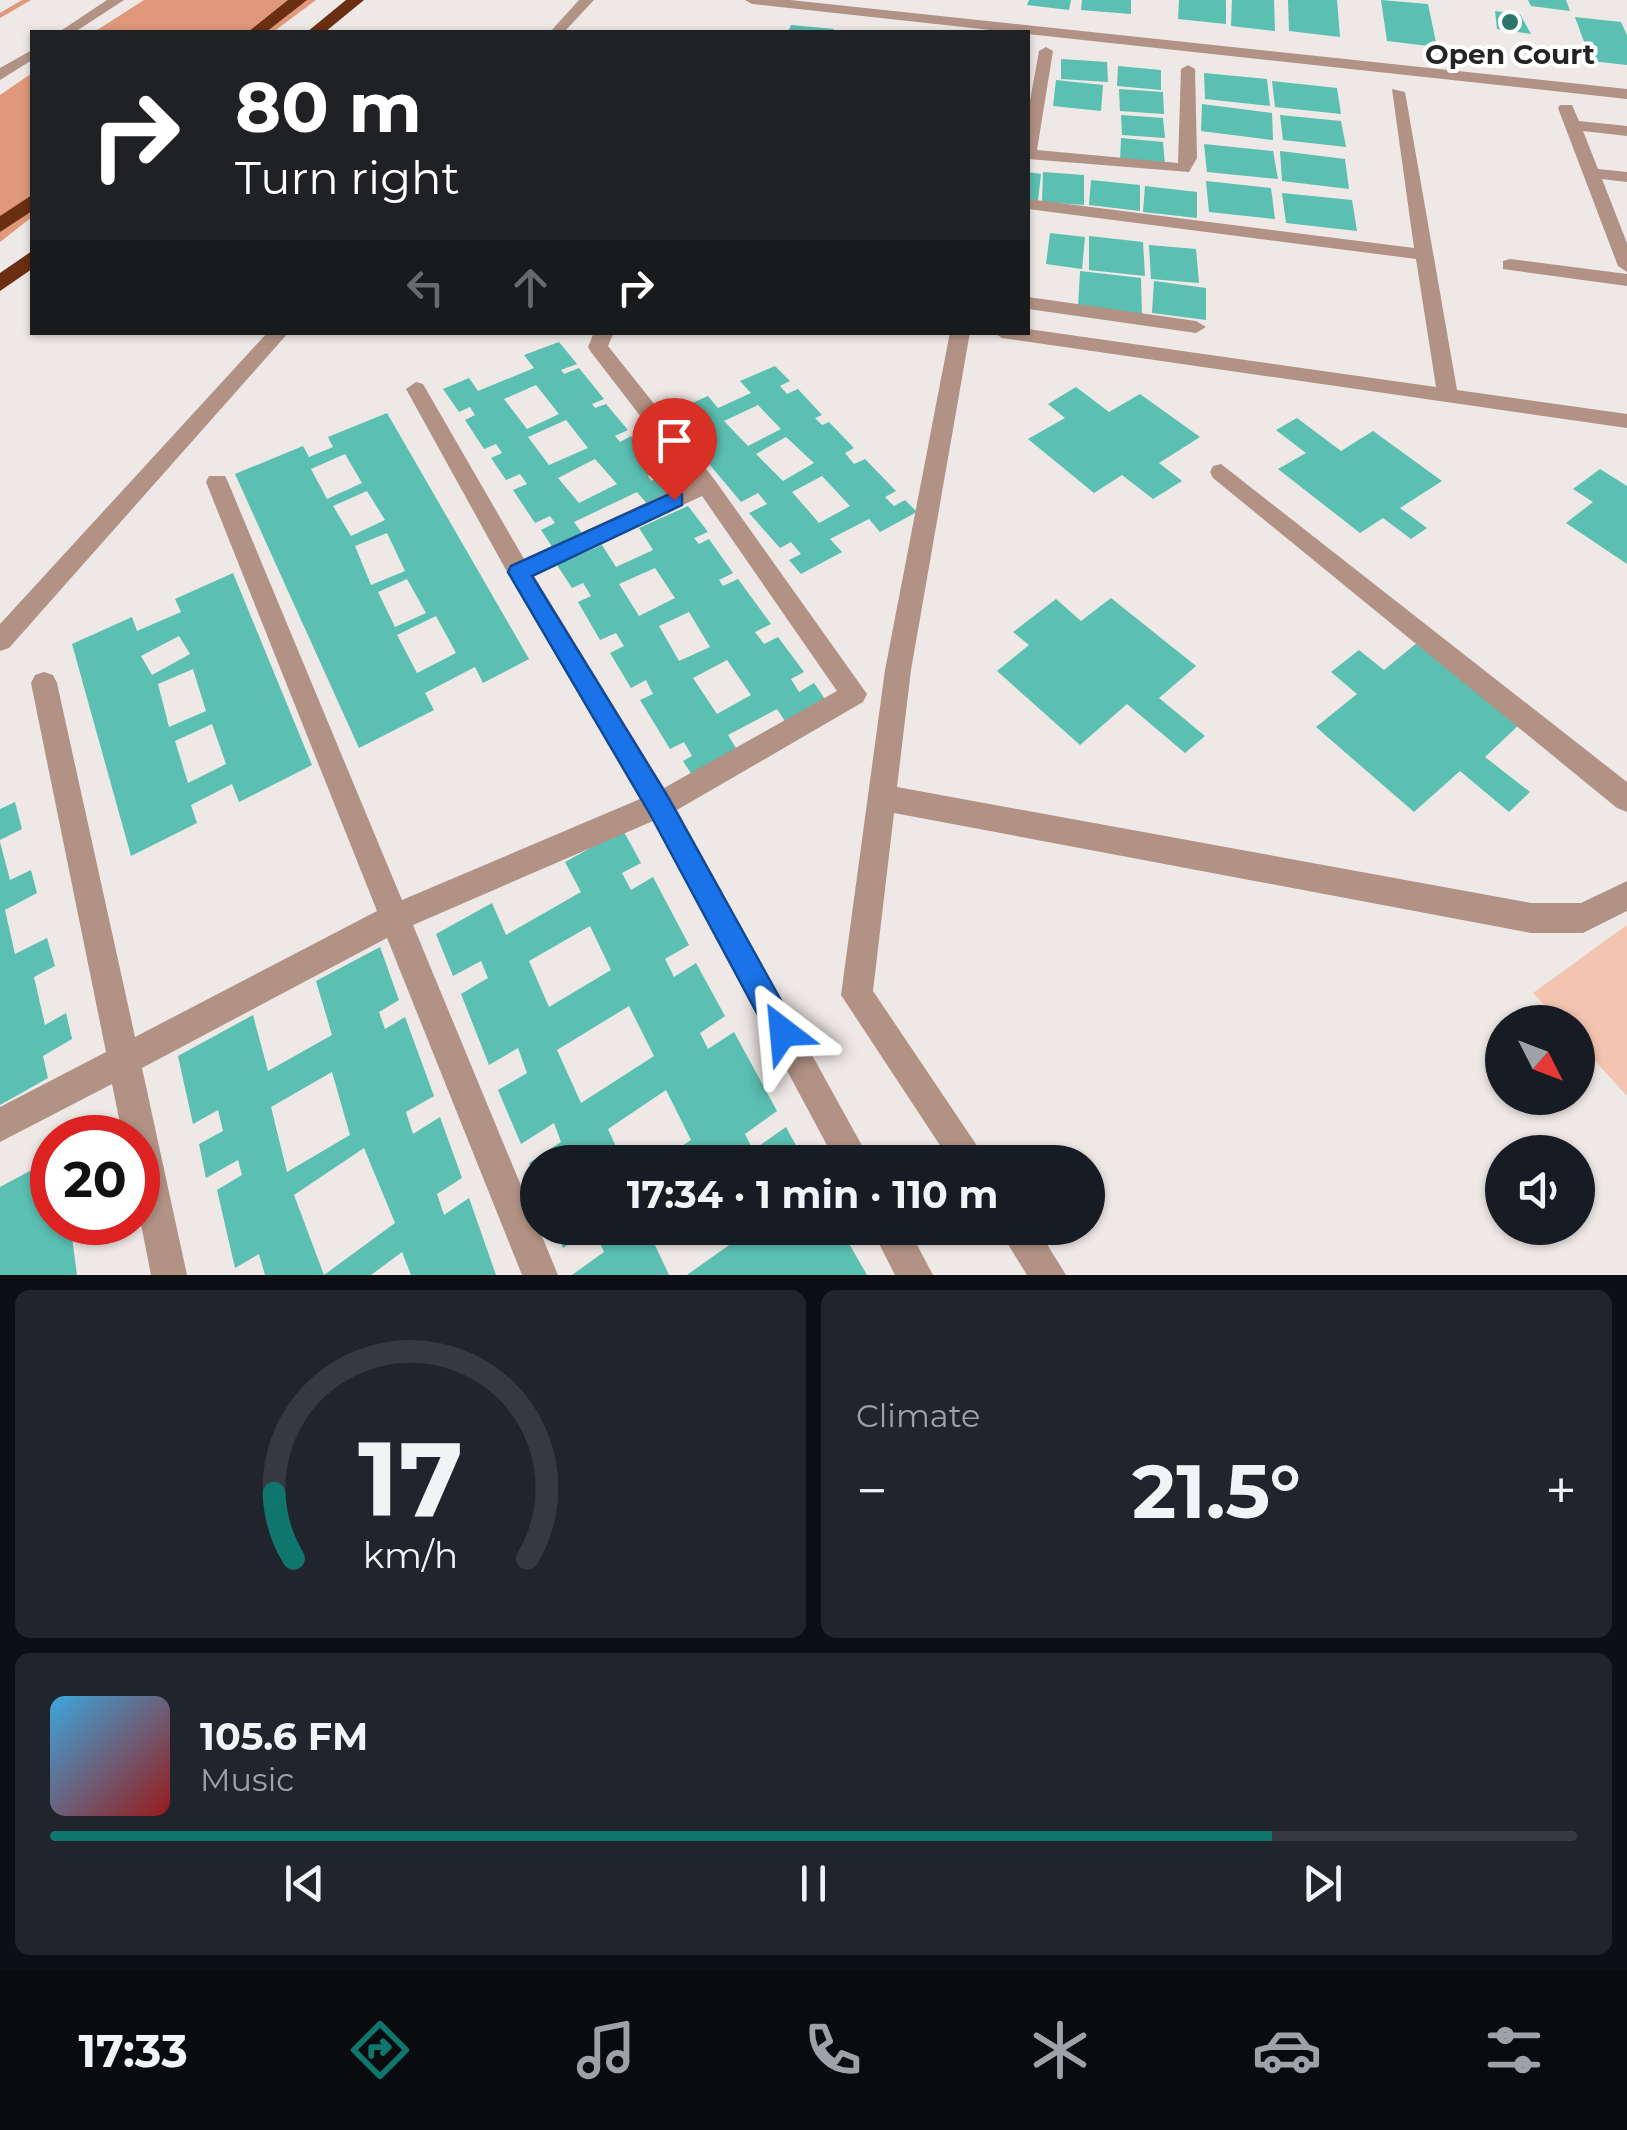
<!DOCTYPE html>
<html lang="en">
<head>
<meta charset="utf-8">
<style>
  :root { --surface:#171b24; --page:#20242c; --text:#f1f3f6; --muted:#9ea1a6; --line:#363941; --accent:#0f766e }
  body { margin:0; font-family:Montserrat,sans-serif; background:var(--page); color:var(--text); height:100vh; display:flex; flex-direction:column; font-size:38px; white-space:nowrap }
  * { box-sizing:border-box; margin:0 }
  p { font-size:32px; color:var(--muted) }
  .icon { flex:none; width:55px; height:55px; fill:none; stroke:currentColor; stroke-width:2; stroke-linecap:round; stroke-linejoin:round }
  .map { position:relative; height:1275px; overflow:hidden }
  .drawer { display:flex; flex-direction:column; gap:15px; padding:15px; background:#0d0f14; flex:1 }
  .drawer>* { flex:none }
  .top-card { position:absolute; left:30px; top:30px; width:1000px; height:305px; border-radius:0px; box-shadow:0 2px 8px #0004; background:#202124; color:#fff; overflow:hidden }
  .needle { width:65px; rotate:132deg }
  .buttons { position:absolute; left:1485px; top:1005px; display:grid; gap:20px }
  .buttons a { display:grid; place-items:center; width:110px; height:110px; border-radius:50%; background:var(--surface); box-shadow:0 2px 8px #0004; font-size:50px }
  .speed { position:absolute; left:30px; top:1115px; display:flex; gap:20px; font-size:50px; font-weight:700; text-align:center }
  .speed>* { display:grid; place-content:center; width:130px; height:130px; border-radius:50%; background:var(--surface); box-shadow:0 2px 8px #0004; line-height:1 }
  .speed .limit { border:15px solid #d22; background:#fff; color:#111 }
  .pin { position:absolute; display:grid; place-items:center; width:85px; height:85px; color:#fff; margin:-102px -42px; border-radius:50% 50% 50% 0; rotate:-45deg; box-shadow:0 0 10px #0007 }
  .pin .icon { rotate:45deg }
  .me { position:absolute; width:110px; margin:-55px; rotate:331deg; stroke-linejoin:round; filter:drop-shadow(0 0 8px #0008) }
  .turn { display:flex; align-items:center; gap:35px; height:210px; padding:0 40px; font-size:45px }
  .turn .icon { width:130px; height:130px; stroke-width:2.5 }
  .turn b { display:block; font-size:70px; line-height:85px }
  .lanes { display:flex; align-items:center; height:95px; padding:0 40px; background:#0003; justify-content:center; gap:50px; direction:ltr }
  .lanes .off { opacity:.35 }
  .big { font-size:75px; font-weight:700; line-height:1.1 }
  .drawer .card { flex:1; display:flex; flex-direction:column; justify-content:center; gap:15px; min-width:0; padding:0 35px; border-radius:15px; background:var(--page) }
  .drawer .dial { align-items:center; gap:0 }
  .dial svg { height:260px; overflow:visible; fill:none; stroke:var(--line); stroke-width:7; stroke-linecap:round; text-anchor:middle }
  .dial text { fill:var(--text); stroke:none }
  .song { display:flex; align-items:center; gap:30px }
  .cover { width:120px; height:120px; border-radius:15px; background:linear-gradient(135deg,hsl(200 70% 55%),hsl(0 70% 35%)) }
  .played { height:10px; border-radius:5px; background:linear-gradient(90deg,var(--accent) 80%,var(--line) 80%) }
  .keys { display:flex; justify-content:space-around; direction:ltr }
  .heat { display:flex; justify-content:space-between; align-items:center; font-size:55px; direction:ltr }
  .drawer .tiles { flex:1; display:grid; gap:15px; grid-template-columns:1fr 1fr }
  .card:last-child { grid-column:span 2 }
  .trip { position:absolute; left:520px; top:1145px; width:585px; height:100px; border-radius:50px; background:var(--surface); box-shadow:0 2px 8px #0004; font-weight:700; line-height:100px; text-align:center }
  .tabs { display:flex; height:160px; justify-content:space-around; align-items:center; background:#090b0e; color:var(--muted) }
  .tabs .icon { width:70px; height:70px }
  .tabs .selected { color:var(--accent) }
  .tabs b { font-size:45px; color:var(--text) }
  .map>svg:first-child { display:block }
  .green { fill:#f3c4b0 }
  .water { fill:#e0987a }
  .lines { fill:none; stroke-linecap:round; stroke-linejoin:round }
  .stream { fill:#e0987a; fill-rule:evenodd }
  .building { fill:#5bbfb1; fill-rule:evenodd }
  .minor { fill:#b29285; fill-rule:evenodd }
  .highway { fill:#6b2e11; fill-rule:evenodd }
  .route { fill:#1a73e8; stroke:#114b97; stroke-width:2.5 }
  .poi-dot { fill:#2d746a; stroke:#fff; stroke-width:4 }
  .labels { text-anchor:middle; stroke-width:8; stroke-linejoin:round; paint-order:stroke }
  .far-poi-label { font-size:28px; font-weight:bold; fill:#272524; stroke:#fff }
</style>
</head>
<body>
<div class="map">
<svg width="1627" height="1275" viewBox="0 0 1627 1275">
  <rect width="100%" height="100%" fill="#eee8e6"/>
  <path class="green" d="M1627,925v171l-49,-54v-20h-18l-27,-29z"/>
  <g class="water">
    <path d="M144,0h172l-43,32h-179z"/>
    <path d="M32,73v144l-32,25v-147z"/>
  </g>
  <g class="lines">
    <path class="stream" d="M22,0h9l-31,18v-5z"/>
  </g>
  <g class="building">
    <path d="M1029,0h42l-2,10 -42,-5z"/>
    <path d="M1082,0h49v14l-50,-4z"/>
    <path d="M1179,0h47v24l-48,-5z"/>
    <path d="M1232,0h42l1,31 -44,-5z"/>
    <path d="M1288,0h49l3,37 -51,-6z"/>
    <path d="M1381,0l47,4 9,43 -50,-6z"/>
    <path d="M1528,0h38l4,11 -39,-5z"/>
    <path d="M1495,11l25,3 11,20 -34,-5z"/>
    <path d="M1575,17l46,5 6,13v30l-36,-4z"/>
    <path d="M791,25l43,4 -2,3h-44z"/>
    <path d="M1061,59l46,3 1,20 -47,-3z"/>
    <path d="M1118,66l43,4v20l-44,-4z"/>
    <path d="M1204,73l63,6 3,27 -65,-7z"/>
    <path d="M1056,80l47,5 -2,26 -48,-5z"/>
    <path d="M1272,81l65,7 4,26 -66,-7z"/>
    <path d="M1119,89l44,3 1,22 -44,-3z"/>
    <path d="M1202,104l70,9 1,27 -72,-9z"/>
    <path d="M1121,115l42,3 2,20 -43,-3z"/>
    <path d="M1280,115l61,6 5,26 -63,-7z"/>
    <path d="M1121,138l42,4 2,23 -45,-4z"/>
    <path d="M1204,144l69,7 5,28 -71,-7z"/>
    <path d="M1280,151l65,8 4,30 -67,-8z"/>
    <path d="M1028,172l13,2 -3,27 -10,-1z"/>
    <path d="M1043,172l41,3v30l-42,-3z"/>
    <path d="M1091,180l49,5v26l-51,-6z"/>
    <path d="M1206,181l65,7 4,31 -66,-7z"/>
    <path d="M1145,186l52,6v26l-54,-6z"/>
    <path d="M1282,193l70,7 5,31 -71,-8z"/>
    <path d="M1050,233l35,4 -3,32 -36,-5z"/>
    <path d="M1089,236l54,6 2,34 -56,-6z"/>
    <path d="M1149,245l47,4 3,34 -48,-4z"/>
    <path d="M1080,271l61,7 1,37 -64,-7z"/>
    <path d="M1154,281l52,7v32l-54,-7z"/>
    <path d="M559,342l18,22 -16,6 3,4 15,-6 25,31 -12,5 3,4 11,-4 22,26 -13,6 5,6 11,-6 28,35 -11,5 3,5 8,-4 13,16 -24,12 -11,-13 -63,30 10,14 -29,15 -14,-21 14,-7 -5,-7 -15,7 -22,-33 14,-6 -7,-10 -14,6 -15,-22 11,-5 -6,-9 -12,5 -19,-29 10,-5 -5,-8 -11,5 -16,-23 26,-11 9,13 56,-23 -10,-13zM536,385l23,29 -32,15 -23,-30zM566,420l22,28 -39,17 -21,-28zM595,459l22,25 -38,19 -21,-25z"/>
    <path d="M775,366l15,15 -10,5 7,8 11,-5 24,26 -7,3 7,7 7,-3 25,26 -9,5 9,11 11,-5 31,32 -11,6 9,9 11,-6 12,12 -37,20 -11,-13 -39,20 12,13 -41,22 -12,-14 12,-6 -10,-12 -11,6 -31,-35 18,-9 -9,-11 -17,9 -42,-50 16,-7 -7,-9 -17,7 -24,-29 41,-18 10,12 33,-15 -11,-12zM758,405l23,24 -33,17 -24,-25zM786,437l28,26 -31,18 -27,-27zM822,476l28,30 -31,17 -27,-31z"/>
    <path d="M1076,387l33,25 31,-18 60,43 -41,26 23,18 -29,18 -31,-24 -28,18 -66,-54 37,-21 -17,-14z"/>
    <path d="M387,413l142,246 -46,24 -8,-16 -50,26 9,17 -75,38 -124,-274 68,-28 6,11 24,-10 -5,-10zM345,454l17,29 -35,16 -16,-30zM367,491l18,29 -34,16 -18,-30zM387,533l18,38 -34,14 -16,-39zM407,579l19,34 -31,14 -17,-35zM436,616l20,37 -39,20 -20,-38z"/>
    <path d="M1297,418l44,33 32,-20 69,50 -42,27 27,20 -16,11 -28,-21 -23,15 -82,-64 28,-16 -30,-23z"/>
    <path d="M1600,469l27,17v78l-61,-41 27,-21 -20,-13z"/>
    <path d="M688,506l20,26 -14,6 5,6 10,-5 24,34 -14,7 4,6 15,-7 33,45 -16,8 9,12 14,-7 26,35 -13,7 8,13 15,-9 15,22 -40,22 -12,-18 -49,26 11,18 -45,25 -11,-17 9,-5 -8,-14 -14,7 -30,-49 13,-6 -7,-14 -15,8 -21,-35 14,-7 -8,-13 -16,7 -22,-38 13,-6 -8,-13 -11,5 -15,-23 45,-20 14,22 37,-17 -14,-22zM655,568l20,30 -36,18 -20,-32zM689,612l21,35 -31,14 -20,-35zM727,660l24,35 -34,19 -24,-36z"/>
    <path d="M233,573l79,192 -73,37 -7,-18 -41,21 6,18 -66,33 -59,-212 60,-27 5,14 44,-19 -6,-13zM179,636l11,18 -38,21 -11,-19zM193,669l13,42 -37,16 -11,-43zM212,724l14,40 -38,19 -13,-42z"/>
    <path d="M1111,598l85,68 -37,32 46,38 -20,17 -58,-49 -47,41 -83,-74 32,-26 -16,-13 43,-33 25,22z"/>
    <path d="M1418,642l104,80 -37,35 45,35 -21,20 -49,-41 -46,41 -98,-85 41,-33 -26,-22 28,-22 25,20z"/>
    <path d="M15,802l7,27 -22,11v-31z"/>
    <path d="M623,830l18,33 -19,10 9,17 22,-13 36,68 -24,14 9,18 22,-14 29,53 -25,17 8,16 26,-17 43,79 -32,23 8,16 33,-23 19,35h-147l33,-22 -25,-50 -58,39 15,33h-85l-1,22 -8,-21 32,-21 -7,-19 -33,21 -23,-54 29,-17 -9,-25 -29,17 -28,-71 27,-16 -7,-17 -28,15 -17,-42 56,-31 14,32 75,-43 -16,-30zM590,926l21,44 -62,37 -20,-46zM629,1006l25,50 -73,47 -24,-53z"/>
    <path d="M0,842l10,38 21,-10 6,23 -32,17 10,44 32,-16 8,28 -21,11 11,48 21,-12 6,26 -29,17 5,22 -48,27z"/>
    <path d="M380,947l19,53 -20,12 6,17 20,-12 29,79 -28,16 7,22 27,-17 22,61 -25,16 7,21 25,-17 27,77h-85l-9,-23 -31,23h-106l-6,-21 -24,14 -18,-78 25,-15 -4,-15 -32,18 -7,-34 24,-13 -5,-21 -25,14 -15,-68 75,-41 15,56 64,-36 -16,-54zM332,1072l18,63 -63,37 -16,-65zM364,1148l31,75 -71,52 -30,-80z"/>
    <path d="M52,1159v63h18l7,53h-77v-88z"/>
    <path d="M555,1228h38l-30,20z"/>
    <path d="M593,1228h54l22,47h-97l32,-23z"/>
    <path d="M724,1228h75l6,11 16,-11h19l27,47h-180l45,-32z"/>
  </g>
  <g class="lines">
    <g class="minor">
      <path d="M107,0h17l-49,32h-16z"/>
      <path d="M579,0h15l-30,32h-14z"/>
      <path d="M745,0h45l837,89v10l-875,-95z"/>
      <path d="M1046,47l7,4 -16,99 141,13 3,-94 7,-4 7,4 2,89 -8,14 -161,-13v-47l11,-61z"/>
      <path d="M32,50v10l-32,20v-12z"/>
      <path d="M1392,89l13,3 52,298 170,24v14l-625,-90 -9,-6h35v-3l408,58 -20,-128 -388,-50v-10l386,49z"/>
      <path d="M1560,105h12l7,16 48,5v10l-44,-5 15,38 29,3v10l-25,-3 25,64v29l-9,-6 -60,-158z"/>
      <path d="M1510,259l117,15v12l-124,-17v-8z"/>
      <path d="M1028,297l168,24 10,6 -10,6 -168,-24z"/>
      <path d="M268,332h21l-280,316 -9,3v-27z"/>
      <path d="M594,332h20l-6,14 106,133 153,215 -4,8 -186,108 194,352h-35l-183,-341 -240,104 145,350h-36l-135,-337 -245,130 45,207h-36l-13,-66v-71h-15l-11,-54 -112,58v-35l106,-55 -75,-369 4,-8 9,-3 9,3 4,8 78,354 242,-126 -171,-429 3,-6h16l3,6 174,418 238,-101 -129,-220 -105,-190 10,-7 7,2 101,175 167,-77 -100,-130 -3,-5zM702,496l135,195 -173,97 -130,-212z"/>
      <path d="M950,332h20l-59,338 -14,117 634,116h50l46,-22v30l-44,22h-52l-637,-120 -21,178 115,171h-37l-110,-167 44,-325z"/>
      <path d="M1221,464l406,318v30l-10,-4 -404,-330 -3,-6 3,-6z"/>
      <path d="M871,1228h37l25,47h-38z"/>
      <path d="M998,1228h39l29,47h-39z"/>
    </g>
    <g class="highway">
      <path d="M288,0h19l-41,32h-18z"/>
      <path d="M346,0h18l-39,32h-18z"/>
      <path d="M32,195v16l-32,21v-16z"/>
      <path d="M32,251v18l-32,22v-18z"/>
    </g>
  </g>
  <path class="route" d="M674,492l8,2v11l-150,71 136,221 125,225 5,10 -5,11 -10,4 -10,-4 -123,-229 -142,-242 3,-6z"/>
  <circle class="poi-dot" cx="1510" cy="22" r="10"/>
  <g class="labels">
    <g class="far-poi-label">
      <text x="1510" y="64">Open Court</text>
    </g>
  </g>
</svg>
<div class="buttons">
<a><svg class="needle" viewBox="-14 -14 28 28"><path d="M0-13l5 13h-10z" fill="#e53935"/><path d="M0 13l5-13h-10z" fill="#9ea1a6"/></svg></a>
<a><svg class="icon" aria-label="sound" viewBox="0 0 24 24"><path d="M4 9h4l5-4v14l-5-4H4zM17 9q2 3 0 6"/></svg></a>
</div>
<div class="speed"><div class="limit">20</div></div>
<div class="pin" style="left:674px;top:500px;background:#d93025"><svg class="icon" aria-label="arrive" viewBox="0 0 24 24"><path d="M6 21V4h12l-3 4 3 4H6"/></svg></div>
<svg class="me" style="left:783px;top:1032px" viewBox="-20 -20 40 40"><path d="M0-17L14 15 0 8-14 15z" fill="#1a73e8" stroke="#fff" stroke-width="4"/></svg>
<div class="trip">17:34 · 1 min · 110 m</div>
<div class="top-card">
<div class="turn"><svg class="icon" aria-label="right" viewBox="0 0 24 24"><path d="M7 20v-9h11M14 6l5 5-5 5"/></svg><div><b>80 m</b>Turn right</div></div>
<div class="lanes"><svg class="icon off" aria-label="left" viewBox="0 0 24 24"><path d="M17 20v-9H6M10 6l-5 5 5 5"/></svg><svg class="icon off" aria-label="ahead" viewBox="0 0 24 24"><path d="M12 20V5M6 11l6-6 6 6"/></svg><svg class="icon" aria-label="right" viewBox="0 0 24 24"><path d="M7 20v-9h11M14 6l5 5-5 5"/></svg></div>
</div>
</div>
<section class="drawer">
<div class="tiles">
<div class="card dial"><svg viewBox="0 0 100 80">
<path d="M14 69A42 42 0 1 1 86 69"/>
<path d="M14 69A42 42 0 0 1 8 49" stroke="#0f766e"/>
<text x="50" y="56" font-size="32" font-weight="700">17</text>
<text x="50" y="72" font-size="11">km/h</text>
</svg></div>
<div class="card"><p>Climate</p>
<div class="heat"><a>−</a><b class="big">21.5°</b><a>+</a></div>
</div>
<div class="card">
<div class="song"><i class="cover"></i><div><b>105.6 FM</b><p>Music</p></div></div>
<div class="played"></div>
<div class="keys"><svg class="icon" aria-label="previous" viewBox="0 0 24 24"><path d="M18 5L8 12l10 7zM5 5v14"/></svg><svg class="icon" aria-label="pause" viewBox="0 0 24 24"><path d="M8 5v14M16 5v14"/></svg><svg class="icon" aria-label="next" viewBox="0 0 24 24"><path d="M6 5l10 7-10 7zM19 5v14"/></svg></div>
</div>
</div>
</section>
<nav class="tabs">
<b>17:33</b>
<svg class="icon selected" aria-label="directions" viewBox="0 0 24 24"><path d="M12 3l9 9-9 9-9-9zM9 14v-3h6M13 9l2 2-2 2"/></svg>
<svg class="icon" aria-label="music" viewBox="0 0 24 24"><path d="M9 18V5l10-2v13"/><circle cx="6" cy="18" r="3"/><circle cx="16" cy="16" r="3"/></svg>
<svg class="icon" aria-label="phone" viewBox="0 0 24 24"><path d="M5 4h4l2 5-3 2q2 4 5 5l2-3 5 2v4C11 20 4 13 5 4z"/></svg>
<svg class="icon" aria-label="climate" viewBox="0 0 24 24"><path d="M12 3v18M4 7l16 10M4 17L20 7"/></svg>
<svg class="icon" aria-label="car" viewBox="0 0 24 24"><path d="M5 17H2v-5l4-1 3-4h7l3 4 3 1v5h-3M9 17h6M6 11h13"/><circle cx="7" cy="17" r="2"/><circle cx="17" cy="17" r="2"/></svg>
<svg class="icon" aria-label="filters" viewBox="0 0 24 24"><path d="M4 7h16M4 17h16"/><circle cx="9" cy="7" r="2"/><circle cx="15" cy="17" r="2"/></svg>
</nav>
</body>
</html>
